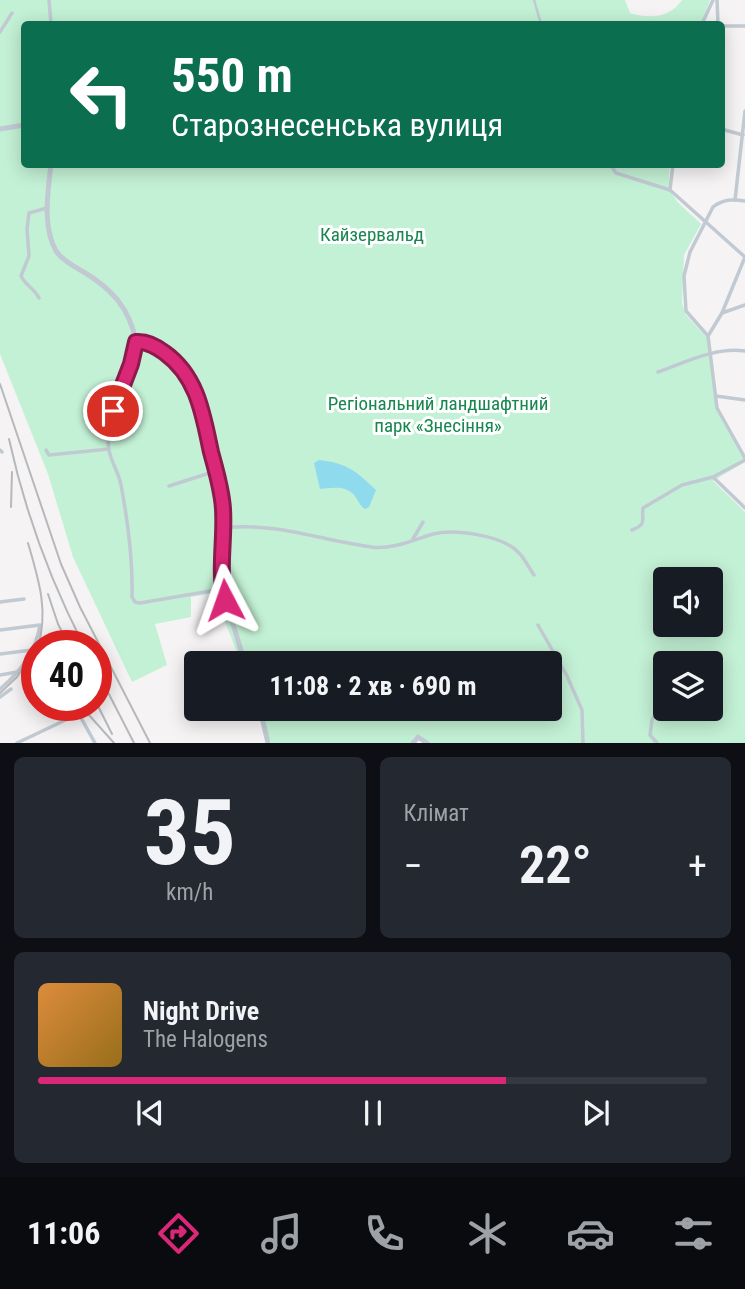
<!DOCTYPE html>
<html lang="uk">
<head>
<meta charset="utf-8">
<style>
  :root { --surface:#171b24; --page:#242831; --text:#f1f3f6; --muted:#9ea1a6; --line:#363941; --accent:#db2777 }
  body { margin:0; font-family:"Roboto Condensed",sans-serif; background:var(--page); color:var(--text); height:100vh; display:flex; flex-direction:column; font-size:26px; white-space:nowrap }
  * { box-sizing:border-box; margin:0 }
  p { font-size:23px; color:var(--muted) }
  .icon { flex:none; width:38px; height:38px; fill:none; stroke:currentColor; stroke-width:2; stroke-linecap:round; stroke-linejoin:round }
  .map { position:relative; height:743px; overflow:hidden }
  .drawer { display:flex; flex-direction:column; gap:14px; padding:14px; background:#0d0f14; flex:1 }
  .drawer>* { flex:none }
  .top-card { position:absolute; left:21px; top:21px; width:704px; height:147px; border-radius:7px; box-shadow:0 4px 18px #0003; background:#0b6e4f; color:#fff; overflow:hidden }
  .buttons { position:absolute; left:653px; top:567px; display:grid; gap:14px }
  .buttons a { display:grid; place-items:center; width:70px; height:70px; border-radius:7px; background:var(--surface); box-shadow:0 4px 18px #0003; font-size:35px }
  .speed { position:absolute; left:21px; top:630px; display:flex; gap:14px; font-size:35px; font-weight:700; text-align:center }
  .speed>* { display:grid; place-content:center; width:91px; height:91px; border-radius:50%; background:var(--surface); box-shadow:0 4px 18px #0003; line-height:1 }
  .speed .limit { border:10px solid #d22; background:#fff; color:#111 }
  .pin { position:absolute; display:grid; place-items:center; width:60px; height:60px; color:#fff; margin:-30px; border:4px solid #fff; border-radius:50%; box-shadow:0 2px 7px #0007 }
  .me { position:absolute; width:77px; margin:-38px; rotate:356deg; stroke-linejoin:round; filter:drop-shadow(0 0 5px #0008) }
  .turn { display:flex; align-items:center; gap:24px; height:147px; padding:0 35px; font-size:32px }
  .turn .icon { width:91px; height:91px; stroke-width:2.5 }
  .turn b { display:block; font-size:49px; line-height:60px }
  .big { font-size:52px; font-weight:700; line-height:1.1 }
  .drawer .widget { flex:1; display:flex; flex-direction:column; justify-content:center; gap:10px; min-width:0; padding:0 24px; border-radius:10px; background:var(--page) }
  .drawer .dial { align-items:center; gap:0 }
  .dial b { font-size:91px; line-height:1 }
  .song { display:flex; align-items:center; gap:21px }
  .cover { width:84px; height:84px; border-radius:10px; background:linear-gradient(135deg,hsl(30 70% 55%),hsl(40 70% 35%)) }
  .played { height:7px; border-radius:4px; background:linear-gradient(90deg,var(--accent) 70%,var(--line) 70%) }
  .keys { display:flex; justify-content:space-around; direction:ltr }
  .heat { display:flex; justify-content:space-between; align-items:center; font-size:38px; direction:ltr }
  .drawer .tiles { flex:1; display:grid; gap:14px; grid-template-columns:1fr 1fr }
  .widget:last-child { grid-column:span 2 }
  .trip { position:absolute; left:184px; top:651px; width:378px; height:70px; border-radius:7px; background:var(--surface); box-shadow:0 4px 18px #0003; font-weight:700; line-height:70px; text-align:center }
  .tabs { display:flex; height:112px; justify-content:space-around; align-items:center; background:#090b0e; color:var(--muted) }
  .tabs .icon { width:49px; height:49px }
  .tabs .on { color:var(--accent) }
  .tabs b { font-size:32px; color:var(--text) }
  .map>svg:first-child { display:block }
  .green { fill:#c3f1d5; fill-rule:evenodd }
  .water { fill:#90daee }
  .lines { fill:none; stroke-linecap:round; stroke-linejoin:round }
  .pedestrian { stroke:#c1cad2; stroke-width:2.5 }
  .minor { stroke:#c1cad2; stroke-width:3.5 }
  .tertiary { stroke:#c1cad2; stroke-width:5 }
  .secondary { stroke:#c1cbd6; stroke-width:5 }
  .rail { stroke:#b5b8bd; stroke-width:2 }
  .route-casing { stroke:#8e194d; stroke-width:18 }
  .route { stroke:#db2777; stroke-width:12 }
  .labels { text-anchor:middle; stroke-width:6; stroke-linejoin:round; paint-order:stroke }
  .park-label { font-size:19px; fill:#17864f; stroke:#fff }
</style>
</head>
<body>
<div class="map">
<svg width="745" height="743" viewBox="0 0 745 743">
  <rect width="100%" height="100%" fill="#f5f3f3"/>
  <path class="green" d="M0,0h625l5,13c20,6 40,5 52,-13h28l-9,24h-677v140l646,1c-4,35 8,36 31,59l-17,31 -2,48 4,12 21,23 9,71 29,50v3l-32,19 32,31v231h-316l-9,-8 -6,2 -2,6h-141l-13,-34h292v-46h-309l-27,-70 -23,4v20l-36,7 12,41 -35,17 -59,-125 -25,-83 -48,-120zM665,579h45v46h-45zM665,663h45v46h-45z"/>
  <path class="water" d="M319,460c29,3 38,12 57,30l-7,17 -4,2c-6,-4 -6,-8 -11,-14 -8,-10 -23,-7 -34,-6l-6,-26z"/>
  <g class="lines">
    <path class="pedestrian" d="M534,0l7,24"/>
    <g class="minor">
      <path d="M49,0l2,24"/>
      <path d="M717,0l1,24"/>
      <path d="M702,24l11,-24"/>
      <path d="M721,26h24"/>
      <path d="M0,32l12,-19"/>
      <path d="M721,129l22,6"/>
      <path d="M610,164l6,9 54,17 75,67"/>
      <path d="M670,190l3,-26"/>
      <path d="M735,200l10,-89"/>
      <path d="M745,257l-23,56 -14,23 9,72 28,50"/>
      <path d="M39,298c-5,-10 -13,-12 -18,-22l8,-20 -2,-27 2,-16 18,-5"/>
      <path d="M722,313l23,-8"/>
      <path d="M708,336l-22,-25 -2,-35 6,-24 23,-45c10,-8 20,-8 32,-6"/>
      <path d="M136,342c-5,35 -34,71 -27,108 2,12 10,23 12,35 7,37 12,75 11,112l3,5 5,1 82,-14"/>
      <path d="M658,372c28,-10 57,-25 87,-21"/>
      <path d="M716,396l29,4"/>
      <path d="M0,450l2,2"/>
      <path d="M46,450l3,5 60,-6"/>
      <path d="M713,477l32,31"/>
      <path d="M169,486l47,-15"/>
      <path d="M224,528c51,-6 96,12 147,19 21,3 42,-7 62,-13 22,-5 70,1 86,19 6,6 10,15 15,22"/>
      <path d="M632,530c16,-6 9,-10 11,-22l39,-23 31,-8 32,-17"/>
      <path d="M413,539l10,-17"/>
      <path d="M0,602l24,-3"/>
      <path d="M538,625l29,51 15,34 1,33"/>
      <path d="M0,630l40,-5c-4,26 -21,48 -40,64"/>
      <path d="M0,654l32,-4"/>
      <path d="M0,675l17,-3"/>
      <path d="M0,697l11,-8"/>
      <path d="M17,743l59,-28 4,1 15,27"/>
      <path d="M657,743l-7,-8 2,-15 13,-22"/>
    </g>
    <g class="tertiary">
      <path d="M0,129l24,-4"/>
      <path d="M51,164c-3,27 -9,62 5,87 6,9 17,15 26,20 29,17 48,37 54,71l19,4 19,13 18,24 11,26 20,97 -1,83 23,74"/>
      <path d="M260,709l8,34"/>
    </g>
    <path class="secondary" d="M413,743l5,-6 9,6"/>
    <g class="rail">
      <path d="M0,384l61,180 19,43 70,136"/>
      <path d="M9,439c16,73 41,141 75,207"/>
      <path d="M11,507l1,-35"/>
      <path d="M28,543c10,35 21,67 10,103"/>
      <path d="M48,594l10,30 11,22"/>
      <path d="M96,669l38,74"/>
      <path d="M0,693l17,-16 20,-30"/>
      <path d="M96,702l16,32"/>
      <path d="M80,705l34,38"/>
    </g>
  </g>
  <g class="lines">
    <g class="route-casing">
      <path id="route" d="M113,411l18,-47 5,-22c11,-1 20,4 29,11 33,24 38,62 46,99 5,19 11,38 12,57 2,30 -5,62 2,91"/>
    </g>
    <use href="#route" class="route"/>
  </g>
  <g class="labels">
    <g class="park-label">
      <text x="372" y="241">Кайзервальд</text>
      <text x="438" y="410">Регіональний ландшафтний<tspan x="438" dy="22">парк «Знесіння»</tspan></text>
    </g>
  </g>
</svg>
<div class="buttons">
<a><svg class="icon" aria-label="sound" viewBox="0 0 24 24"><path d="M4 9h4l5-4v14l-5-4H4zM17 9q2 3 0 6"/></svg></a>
<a><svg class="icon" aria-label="layers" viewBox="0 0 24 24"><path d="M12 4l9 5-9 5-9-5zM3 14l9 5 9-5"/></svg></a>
</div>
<div class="speed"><div class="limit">40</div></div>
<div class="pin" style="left:113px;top:411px;background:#d93025"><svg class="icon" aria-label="arrive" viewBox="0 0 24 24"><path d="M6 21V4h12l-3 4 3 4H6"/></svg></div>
<svg class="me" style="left:225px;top:600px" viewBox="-20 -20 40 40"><path d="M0-17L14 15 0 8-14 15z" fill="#db2777" stroke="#fff" stroke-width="4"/></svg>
<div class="trip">11:08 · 2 хв · 690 m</div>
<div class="top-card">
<div class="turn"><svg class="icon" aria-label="left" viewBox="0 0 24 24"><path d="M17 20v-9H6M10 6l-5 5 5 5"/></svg><div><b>550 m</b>Старознесенська вулиця</div></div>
</div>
</div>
<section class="drawer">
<div class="tiles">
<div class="widget dial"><b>35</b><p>km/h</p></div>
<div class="widget"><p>Клімат</p>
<div class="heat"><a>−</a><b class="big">22°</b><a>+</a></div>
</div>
<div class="widget">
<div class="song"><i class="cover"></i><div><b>Night Drive</b><p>The Halogens</p></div></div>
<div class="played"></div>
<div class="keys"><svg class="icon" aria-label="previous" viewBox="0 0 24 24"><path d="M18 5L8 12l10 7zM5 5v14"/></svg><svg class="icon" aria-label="pause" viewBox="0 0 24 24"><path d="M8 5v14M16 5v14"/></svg><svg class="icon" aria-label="next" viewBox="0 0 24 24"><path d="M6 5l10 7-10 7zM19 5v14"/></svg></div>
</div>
</div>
</section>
<nav class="tabs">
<b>11:06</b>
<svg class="icon on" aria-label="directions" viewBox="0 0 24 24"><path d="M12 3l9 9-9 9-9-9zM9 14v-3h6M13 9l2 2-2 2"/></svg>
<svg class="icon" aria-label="music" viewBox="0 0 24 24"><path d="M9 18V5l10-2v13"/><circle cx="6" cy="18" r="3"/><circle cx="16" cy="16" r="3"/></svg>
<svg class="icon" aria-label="phone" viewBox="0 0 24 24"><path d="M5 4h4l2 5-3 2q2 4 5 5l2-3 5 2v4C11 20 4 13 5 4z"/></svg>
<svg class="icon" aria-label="climate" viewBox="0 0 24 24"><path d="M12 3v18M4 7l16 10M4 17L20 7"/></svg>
<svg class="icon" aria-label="car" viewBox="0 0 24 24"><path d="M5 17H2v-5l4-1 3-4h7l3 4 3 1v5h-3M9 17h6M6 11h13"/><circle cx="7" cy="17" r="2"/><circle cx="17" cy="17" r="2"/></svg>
<svg class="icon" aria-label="filters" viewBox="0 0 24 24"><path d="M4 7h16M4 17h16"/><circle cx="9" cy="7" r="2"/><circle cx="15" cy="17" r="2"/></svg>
</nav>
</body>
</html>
